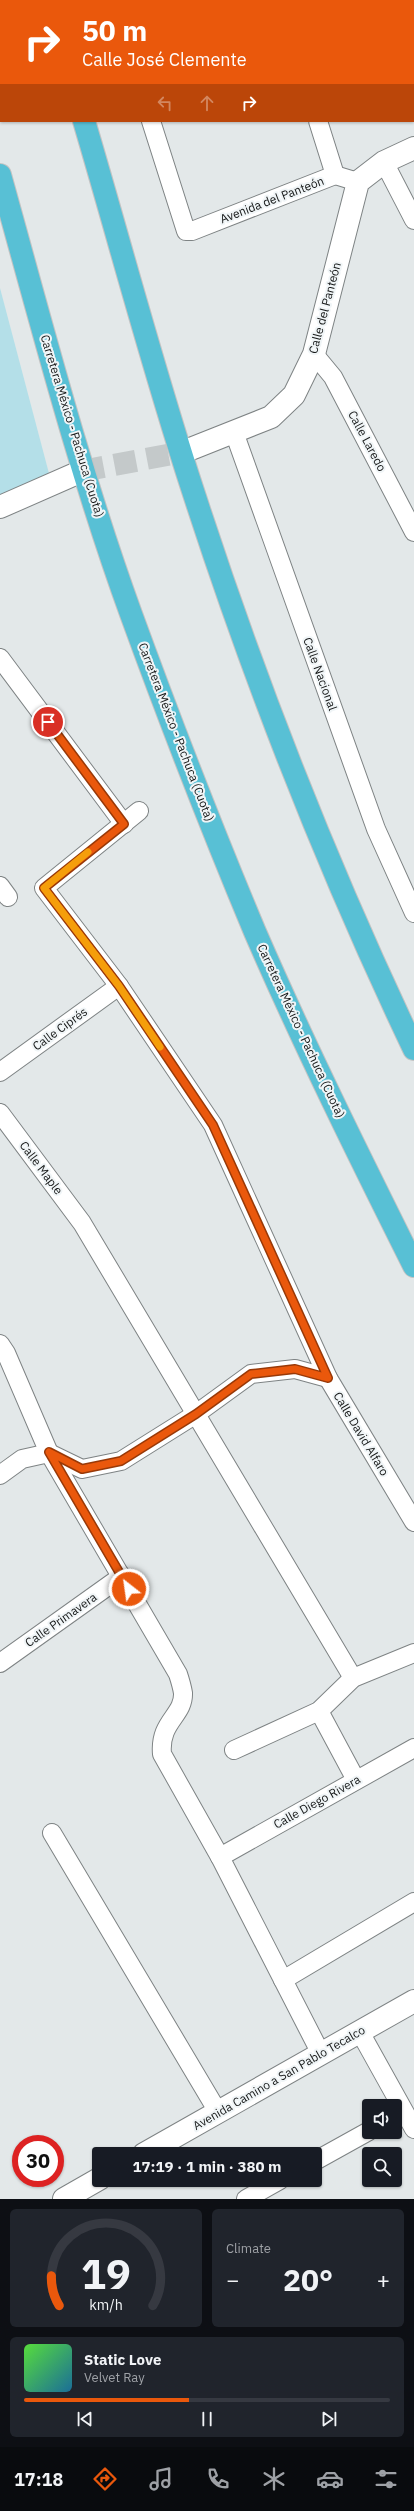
<!DOCTYPE html>
<html lang="en">
<head>
<meta charset="utf-8">
<style>
  :root { --surface:#171b24; --page:#20242c; --text:#f1f3f6; --muted:#9ea1a6; --line:#363941; --accent:#ea580c }
  body { margin:0; font-family:"IBM Plex Sans",sans-serif; background:var(--page); color:var(--text); height:100vh; display:flex; flex-direction:column; font-size:15px; white-space:nowrap }
  * { box-sizing:border-box; margin:0 }
  p { font-size:13px; color:var(--muted) }
  .icon { flex:none; width:22px; height:22px; fill:none; stroke:currentColor; stroke-width:2; stroke-linecap:round; stroke-linejoin:round }
  .map { position:relative; height:2199px; overflow:hidden }
  .details { display:flex; flex-direction:column; gap:10px; padding:10px; background:#0d0f14; flex:1 }
  .details>* { flex:none }
  .guide { position:absolute; left:0px; top:0px; width:414px; height:122px; box-shadow:0 1px 3px #0004; background:#ea580c; color:#fff; overflow:hidden }
  .controls { position:absolute; left:362px; top:2099px; display:grid; gap:8px }
  .controls a { display:grid; place-items:center; width:40px; height:40px; border-radius:4px; background:var(--surface); box-shadow:0 1px 3px #0004; font-size:20px }
  .speed { position:absolute; left:12px; top:2135px; display:flex; gap:8px; font-size:20px; font-weight:700; text-align:center }
  .speed>* { display:grid; place-content:center; width:52px; height:52px; border-radius:50%; background:var(--surface); box-shadow:0 1px 3px #0004; line-height:1 }
  .speed .limit { border:6px solid #d22; background:#fff; color:#111 }
  .pin { position:absolute; display:grid; place-items:center; width:34px; height:34px; color:#fff; margin:-17px; border:2px solid #fff; border-radius:50%; box-shadow:0 1px 4px #0007 }
  .me { position:absolute; width:44px; margin:-22px; rotate:330deg; stroke-linejoin:round; filter:drop-shadow(0 0 3px #0008) }
  .turn { display:flex; align-items:center; gap:14px; height:84px; padding:0 16px; font-size:18px }
  .turn .icon { width:52px; height:52px; stroke-width:2.5 }
  .turn b { display:block; font-size:28px; line-height:34px }
  .lanes { display:flex; align-items:center; height:38px; padding:0 16px; background:#0003; justify-content:center; gap:20px; direction:ltr }
  .lanes .off { opacity:.35 }
  .big { font-size:30px; font-weight:700; line-height:1.1 }
  .details .widget { flex:1; display:flex; flex-direction:column; justify-content:center; gap:6px; min-width:0; padding:0 14px; border-radius:6px; background:var(--page) }
  .details .dial { align-items:center; gap:0 }
  .dial svg { height:104px; overflow:visible; fill:none; stroke:var(--line); stroke-width:7; stroke-linecap:round; text-anchor:middle }
  .dial text { fill:var(--text); stroke:none }
  .song { display:flex; align-items:center; gap:12px }
  .cover { width:48px; height:48px; border-radius:6px; background:linear-gradient(135deg,hsl(110 70% 55%),hsl(200 70% 35%)) }
  .played { height:4px; border-radius:2px; background:linear-gradient(90deg,var(--accent) 45%,var(--line) 45%) }
  .keys { display:flex; justify-content:space-around; direction:ltr }
  .heat { display:flex; justify-content:space-between; align-items:center; font-size:22px; direction:ltr }
  .details .tiles { flex:1; display:grid; gap:10px; grid-template-columns:1fr 1fr }
  .widget:last-child { grid-column:span 2 }
  .trip { position:absolute; left:92px; top:2147px; width:230px; height:40px; border-radius:4px; background:var(--surface); box-shadow:0 1px 3px #0004; font-weight:700; line-height:40px; text-align:center }
  .tab-bar { display:flex; height:64px; justify-content:space-around; align-items:center; background:#090b0e; color:var(--muted) }
  .tab-bar .icon { width:28px; height:28px }
  .tab-bar .active { color:var(--accent) }
  .tab-bar b { font-size:18px; color:var(--text) }
  .map>svg:first-child { display:block }
  .green { fill:#b4dfe8 }
  .lines { fill:none; stroke-linecap:round; stroke-linejoin:round }
  .tertiary-tunnel { stroke:#c4c9ca; stroke-width:22; stroke-dasharray:22 11; stroke-linecap:butt }
  .minor-casing { stroke:#7e8384; stroke-width:20 }
  .tertiary-casing { stroke:#7e8384; stroke-width:24 }
  .secondary-casing { stroke:#7e8384; stroke-width:24 }
  .motorway-casing { stroke:#c2c3c3; stroke-width:24 }
  .minor { stroke:#fff; stroke-width:18 }
  .tertiary { stroke:#fff; stroke-width:22 }
  .secondary { stroke:#fff; stroke-width:22 }
  .motorway { stroke:#58c0d5; stroke-width:22 }
  .route-casing { stroke:#983908; stroke-width:10 }
  .route { stroke:#ea580c; stroke-width:7 }
  .slow { stroke:#f59e0b; stroke-width:7 }
  .labels { text-anchor:middle; stroke-width:4; stroke-linejoin:round; paint-order:stroke }
  .street-label { font-size:12px; fill:#151717; stroke:#f0f5f7 }
</style>
</head>
<body>
<div class="map">
<svg width="414" height="2199" viewBox="0 0 414 2199">
  <rect width="100%" height="100%" fill="#e3e8e9"/>
  <path class="green" d="M0,288l51,193 -51,18z"/>
  <g class="lines">
    <path class="tertiary-tunnel" d="M82,471l101,-19"/>
    <g class="minor-casing">
      <g id="minor">
        <path d="M279,0v1"/>
        <path d="M200,1l7,-1"/>
        <path d="M151,121l35,110h6l143,-56 23,7"/>
        <path d="M318,121l17,54"/>
        <path d="M384,162l30,58"/>
        <path d="M314,354l19,23 81,155"/>
        <path d="M234,432l142,397 38,84"/>
        <path d="M0,658l124,166"/>
        <path d="M139,811l-95,77 75,98 94,139 115,253 86,144"/>
        <path d="M0,886l8,11"/>
        <path d="M0,1072l119,-86"/>
        <path d="M0,1113l82,110 271,455"/>
        <path d="M0,1344l6,9 43,100 129,221c2,6 4,13 5,19 1,23 -24,28 -21,61l58,103 101,197"/>
        <path d="M0,1475l22,-16 27,-6 33,16 39,-8 75,-47 55,-40 44,-5 33,9"/>
        <path d="M0,1663l122,-87"/>
        <path d="M319,1711l37,69"/>
        <path d="M234,1750l85,-39 34,-33 61,-25"/>
        <path d="M52,1833l166,279"/>
        <path d="M220,1857l194,-109"/>
        <path d="M283,1980l131,-78"/>
        <path d="M360,2032l54,97"/>
        <path d="M315,2161l54,-30"/>
        <path d="M246,2199l34,-19"/>
      </g>
    </g>
    <g class="tertiary-casing">
      <g id="tertiary">
        <path d="M183,452l88,-35 23,-22 20,-41 44,-172 26,-20 30,-14"/>
        <path d="M0,507l82,-36"/>
      </g>
    </g>
    <g class="secondary-casing">
      <g id="secondary">
        <path d="M144,2154l270,-153"/>
        <path d="M64,2199l35,-20"/>
      </g>
    </g>
    <g class="motorway-casing">
      <g id="motorway">
        <path d="M51,0v1"/>
        <path d="M84,121c37,125 70,252 111,376 61,188 134,374 219,552"/>
        <path d="M0,175c41,147 79,296 131,439 39,107 80,213 124,318 49,113 104,224 159,334"/>
      </g>
    </g>
    <use href="#minor" class="minor"/>
    <use href="#tertiary" class="tertiary"/>
    <use href="#secondary" class="secondary"/>
    <use href="#motorway" class="motorway"/>
  </g>
  <g class="lines">
    <g class="route-casing">
      <path id="route" d="M48,722l76,102 -80,64 75,98 94,139 115,253 -33,-9 -44,5 -55,40 -75,47 -39,8 -33,-17 80,137"/>
    </g>
    <use href="#route" class="route"/>
    <path class="slow" d="M88,852l-44,36 75,98 41,61"/>
  </g>
  <g class="labels">
    <g class="street-label">
      <text transform="translate(272 200) rotate(-21)" y="4">Avenida del Panteón</text>
      <text transform="translate(325 308) rotate(-75)" y="4">Calle del Panteón</text>
      <text transform="translate(72 426) rotate(73)" y="4">Carretera México - Pachuca (Cuota)</text>
      <text transform="translate(367 441) rotate(62)" y="4">Calle Laredo</text>
      <text transform="translate(320 674) rotate(70)" y="4">Calle Nacional</text>
      <text transform="translate(176 732) rotate(69)" y="4">Carretera México - Pachuca (Cuota)</text>
      <text transform="translate(60 1029) rotate(-36)" y="4">Calle Ciprés</text>
      <text transform="translate(301 1031) rotate(65)" y="4">Carretera México - Pachuca (Cuota)</text>
      <text transform="translate(41 1168) rotate(53)" y="4">Calle Maple</text>
      <text transform="translate(361 1434) rotate(59)" y="4">Calle David Alfaro</text>
      <text transform="translate(61 1620) rotate(-35)" y="4">Calle Primavera</text>
      <text transform="translate(317 1802) rotate(-29)" y="4">Calle Diego Rivera</text>
      <text transform="translate(279 2078) rotate(-30)" y="4">Avenida Camino a San Pablo Tecalco</text>
    </g>
  </g>
</svg>
<div class="controls">
<a><svg class="icon" aria-label="sound" viewBox="0 0 24 24"><path d="M4 9h4l5-4v14l-5-4H4zM17 9q2 3 0 6"/></svg></a>
<a><svg class="icon" aria-label="search" viewBox="0 0 24 24"><circle cx="10" cy="10" r="6"/><path d="M15 15l6 6"/></svg></a>
</div>
<div class="speed"><div class="limit">30</div></div>
<div class="pin" style="left:48px;top:722px;background:#d93025"><svg class="icon" aria-label="arrive" viewBox="0 0 24 24"><path d="M6 21V4h12l-3 4 3 4H6"/></svg></div>
<svg class="me" style="left:129px;top:1589px" viewBox="-20 -20 40 40"><circle r="17" fill="#ea580c" stroke="#fff" stroke-width="3"/><path d="M0-11L8 9 0 5-8 9z" fill="#fff"/></svg>
<div class="trip">17:19 · 1 min · 380 m</div>
<div class="guide">
<div class="turn"><svg class="icon" aria-label="right" viewBox="0 0 24 24"><path d="M7 20v-9h11M14 6l5 5-5 5"/></svg><div><b>50 m</b>Calle José Clemente</div></div>
<div class="lanes"><svg class="icon off" aria-label="left" viewBox="0 0 24 24"><path d="M17 20v-9H6M10 6l-5 5 5 5"/></svg><svg class="icon off" aria-label="ahead" viewBox="0 0 24 24"><path d="M12 20V5M6 11l6-6 6 6"/></svg><svg class="icon" aria-label="right" viewBox="0 0 24 24"><path d="M7 20v-9h11M14 6l5 5-5 5"/></svg></div>
</div>
</div>
<section class="details">
<div class="tiles">
<div class="widget dial"><svg viewBox="0 0 100 80">
<path d="M14 69A42 42 0 1 1 86 69"/>
<path d="M14 69A42 42 0 0 1 8 46" stroke="#ea580c"/>
<text x="50" y="56" font-size="32" font-weight="700">19</text>
<text x="50" y="72" font-size="11">km/h</text>
</svg></div>
<div class="widget"><p>Climate</p>
<div class="heat"><a>−</a><b class="big">20°</b><a>+</a></div>
</div>
<div class="widget">
<div class="song"><i class="cover"></i><div><b>Static Love</b><p>Velvet Ray</p></div></div>
<div class="played"></div>
<div class="keys"><svg class="icon" aria-label="previous" viewBox="0 0 24 24"><path d="M18 5L8 12l10 7zM5 5v14"/></svg><svg class="icon" aria-label="pause" viewBox="0 0 24 24"><path d="M8 5v14M16 5v14"/></svg><svg class="icon" aria-label="next" viewBox="0 0 24 24"><path d="M6 5l10 7-10 7zM19 5v14"/></svg></div>
</div>
</div>
</section>
<nav class="tab-bar">
<b>17:18</b>
<svg class="icon active" aria-label="directions" viewBox="0 0 24 24"><path d="M12 3l9 9-9 9-9-9zM9 14v-3h6M13 9l2 2-2 2"/></svg>
<svg class="icon" aria-label="music" viewBox="0 0 24 24"><path d="M9 18V5l10-2v13"/><circle cx="6" cy="18" r="3"/><circle cx="16" cy="16" r="3"/></svg>
<svg class="icon" aria-label="phone" viewBox="0 0 24 24"><path d="M5 4h4l2 5-3 2q2 4 5 5l2-3 5 2v4C11 20 4 13 5 4z"/></svg>
<svg class="icon" aria-label="climate" viewBox="0 0 24 24"><path d="M12 3v18M4 7l16 10M4 17L20 7"/></svg>
<svg class="icon" aria-label="car" viewBox="0 0 24 24"><path d="M5 17H2v-5l4-1 3-4h7l3 4 3 1v5h-3M9 17h6M6 11h13"/><circle cx="7" cy="17" r="2"/><circle cx="17" cy="17" r="2"/></svg>
<svg class="icon" aria-label="filters" viewBox="0 0 24 24"><path d="M4 7h16M4 17h16"/><circle cx="9" cy="7" r="2"/><circle cx="15" cy="17" r="2"/></svg>
</nav>
</body>
</html>
